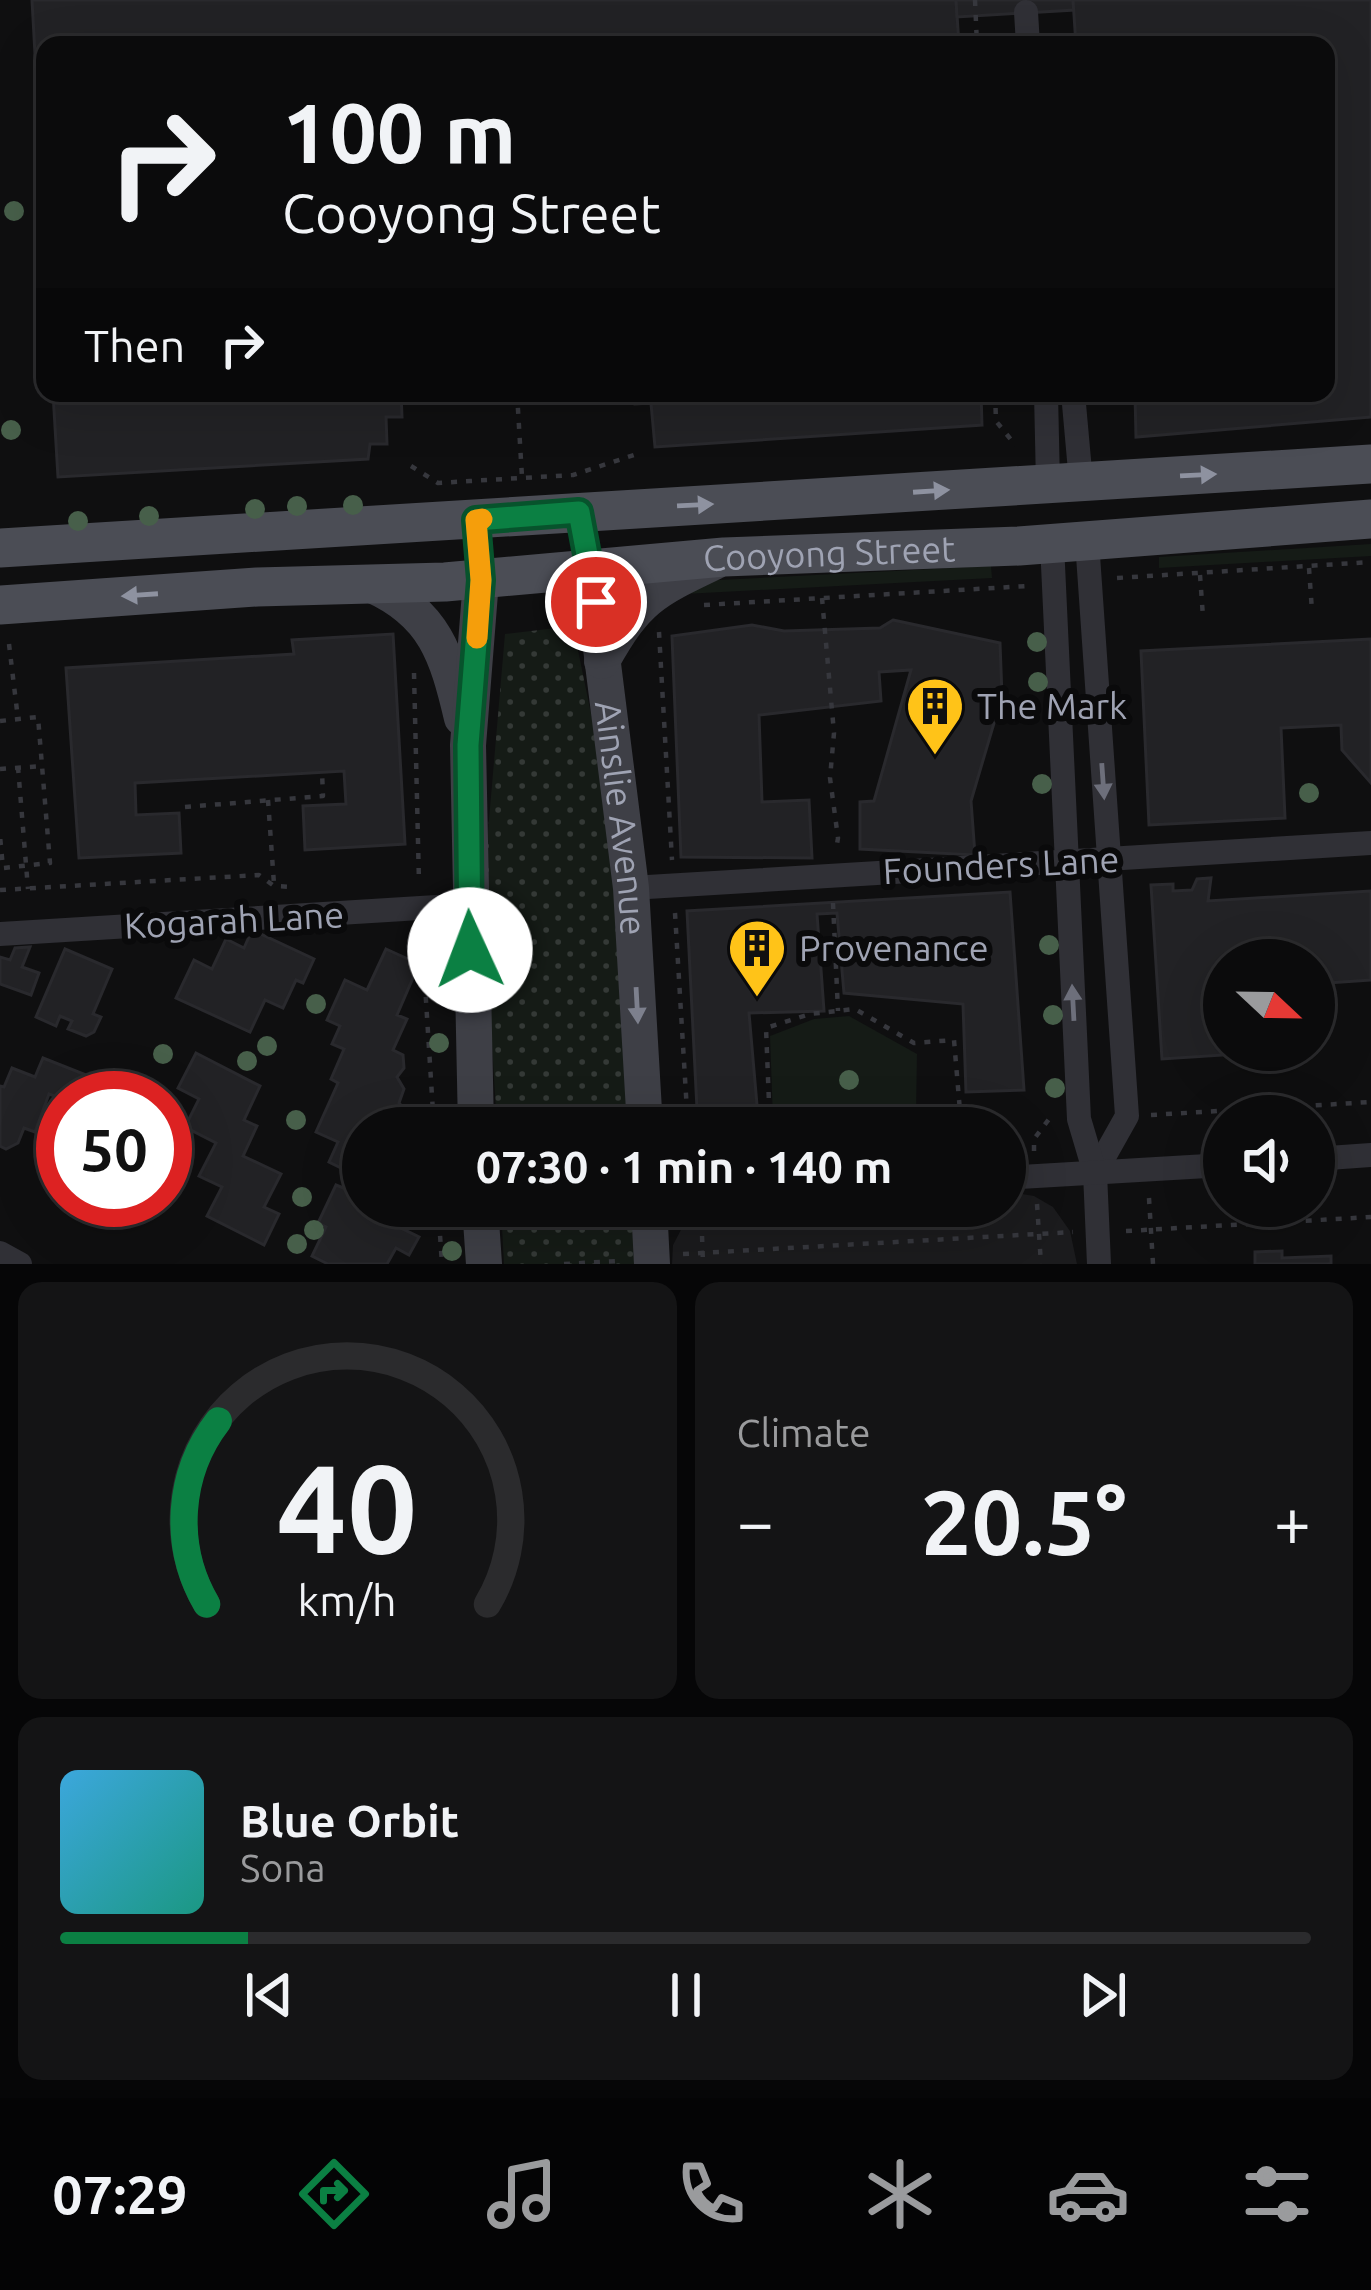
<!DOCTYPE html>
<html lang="en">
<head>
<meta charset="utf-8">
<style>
  :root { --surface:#0b0b0c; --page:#141415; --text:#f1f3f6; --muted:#9a9b9d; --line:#2b2b2d; --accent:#0b8043 }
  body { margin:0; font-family:Ubuntu,sans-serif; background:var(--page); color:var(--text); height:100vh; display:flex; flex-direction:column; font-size:45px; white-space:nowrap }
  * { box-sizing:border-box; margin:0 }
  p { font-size:39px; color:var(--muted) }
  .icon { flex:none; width:66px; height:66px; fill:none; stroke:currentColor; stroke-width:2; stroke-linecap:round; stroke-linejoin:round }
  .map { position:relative; height:1264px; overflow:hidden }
  .details { display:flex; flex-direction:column; gap:18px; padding:18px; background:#060607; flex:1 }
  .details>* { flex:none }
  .banner { position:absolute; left:36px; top:36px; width:1299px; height:366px; border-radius:24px; box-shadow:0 12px 48px #0002,0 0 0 3px var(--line); background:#0b0b0c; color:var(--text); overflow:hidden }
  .needle { width:78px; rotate:112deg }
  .tools { position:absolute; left:1203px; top:939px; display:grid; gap:24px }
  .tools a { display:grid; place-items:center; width:132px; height:132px; border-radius:50%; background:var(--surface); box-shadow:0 12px 48px #0002,0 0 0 3px var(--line); font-size:60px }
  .speed { position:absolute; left:36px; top:1071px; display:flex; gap:24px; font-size:60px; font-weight:700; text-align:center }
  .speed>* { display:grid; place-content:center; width:156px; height:156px; border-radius:50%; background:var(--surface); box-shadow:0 12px 48px #0002,0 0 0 3px var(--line); line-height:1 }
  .speed .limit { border:18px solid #d22; background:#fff; color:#111 }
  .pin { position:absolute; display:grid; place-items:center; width:102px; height:102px; color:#fff; margin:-51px; border:6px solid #fff; border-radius:50%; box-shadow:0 3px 12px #0007 }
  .me { position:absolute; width:132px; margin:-66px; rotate:358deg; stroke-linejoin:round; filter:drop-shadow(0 0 9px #0008) }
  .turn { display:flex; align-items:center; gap:42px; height:252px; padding:0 48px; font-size:54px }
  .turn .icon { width:156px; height:156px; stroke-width:2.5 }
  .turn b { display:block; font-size:84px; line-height:102px }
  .then { display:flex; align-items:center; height:114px; padding:0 48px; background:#0003; gap:24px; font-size:45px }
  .big { font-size:90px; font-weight:700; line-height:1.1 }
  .details .widget { flex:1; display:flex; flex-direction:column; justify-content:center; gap:18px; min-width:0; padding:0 42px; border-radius:24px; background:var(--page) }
  .details .dial { align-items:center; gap:0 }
  .dial svg { height:312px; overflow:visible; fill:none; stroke:var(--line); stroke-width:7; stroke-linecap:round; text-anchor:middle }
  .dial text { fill:var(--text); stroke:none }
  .song { display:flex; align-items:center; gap:36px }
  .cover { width:144px; height:144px; border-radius:18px; background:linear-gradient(135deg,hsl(200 70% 55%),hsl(170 70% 35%)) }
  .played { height:12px; border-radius:6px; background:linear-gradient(90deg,var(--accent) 15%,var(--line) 15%) }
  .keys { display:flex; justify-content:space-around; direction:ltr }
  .heat { display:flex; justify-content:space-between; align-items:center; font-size:66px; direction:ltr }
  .details .tiles { flex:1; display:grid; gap:18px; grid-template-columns:1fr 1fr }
  .widget:last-child { grid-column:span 2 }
  .trip { position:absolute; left:342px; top:1107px; width:684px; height:120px; border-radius:60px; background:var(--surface); box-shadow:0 12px 48px #0002,0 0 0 3px var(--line); font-weight:700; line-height:120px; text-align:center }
  .tab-bar { display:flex; height:192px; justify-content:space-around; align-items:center; background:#040405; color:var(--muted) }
  .tab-bar .icon { width:84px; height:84px }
  .tab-bar .active { color:var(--accent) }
  .tab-bar b { font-size:54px; color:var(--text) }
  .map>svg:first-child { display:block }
  .built { fill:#1b1b1d }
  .green { fill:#151b16 }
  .park { fill:url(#park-dots) }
  .building { fill:#222225; stroke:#29292d; stroke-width:3 }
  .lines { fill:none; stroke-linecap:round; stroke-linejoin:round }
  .path { stroke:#36373d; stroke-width:4.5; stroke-dasharray:6 9; stroke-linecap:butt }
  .street { stroke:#303036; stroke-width:24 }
  .secondary { stroke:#3e3f46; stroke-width:36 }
  .primary { stroke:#4b4d55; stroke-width:39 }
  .tree { fill:#475f4a }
  .oneway { fill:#8e92a0 }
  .oneway2 { fill:#6d6f7b }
  .oneway3 { fill:#7d808d }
  .route-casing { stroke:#07532c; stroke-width:30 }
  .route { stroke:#0b8043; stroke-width:21 }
  .slow { stroke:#f59e0b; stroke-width:21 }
  .labels { text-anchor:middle; stroke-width:12; stroke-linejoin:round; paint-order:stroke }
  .street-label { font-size:36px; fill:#9fa3b3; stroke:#0a0a0b }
  .poi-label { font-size:36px; fill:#9fa3b3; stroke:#0a0a0b; text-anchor:start }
</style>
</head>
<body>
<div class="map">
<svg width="1371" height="1264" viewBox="0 0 1371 1264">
  <defs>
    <pattern id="park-dots" width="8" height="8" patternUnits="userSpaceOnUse" patternTransform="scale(3)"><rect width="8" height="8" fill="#151b16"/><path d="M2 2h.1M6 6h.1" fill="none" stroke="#343936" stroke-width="1.8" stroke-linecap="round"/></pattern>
  </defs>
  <rect width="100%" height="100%" fill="#0f0f10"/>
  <path class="built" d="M1005,1191l29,5 19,11 17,24 7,33h-405l1,-19 10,-19 25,-15 66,-5h231z"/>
  <g class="green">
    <path d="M1371,544v12l-212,12v-11z"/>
    <path d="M991,566l1,12 -308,16 15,-13z"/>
    <path d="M849,1016l68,38 -1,60 -143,7 -3,-85 44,-17z"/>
  </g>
  <g class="park">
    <path d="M573,626l38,186 18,316h-132l-14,-238 22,-256z"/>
    <path d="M501,1206h133l3,58h-133z"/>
  </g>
  <g class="building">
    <path d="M32,0h924l3,45h-914v190z"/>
    <path d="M956,0h117l1,10 -117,7z"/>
    <path d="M1073,0h298v417l-235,20 -1,-44h191v-348h-250z"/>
    <path d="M53,393h348l1,24h-16l1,27h-17l-2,15 -310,18z"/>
    <path d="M634,393h347l1,32 -327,22 -4,-44 -16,1z"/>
    <path d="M893,620l107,23 2,53 -31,105 4,54 -115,-6v-47l14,-1 37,-131 -32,2 2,29 -122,14 3,87 47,-2 3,58 -131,-1 -9,-221 80,-11 32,6 96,-3z"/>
    <path d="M393,634l12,210 -100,6 -2,-44 43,-2 -2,-33 -209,12 1,32 43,-2 2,40 -102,5 -13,-190 228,-14 -2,-14z"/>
    <path d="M1371,639v144l-29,-33 -1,-25 -60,3 4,90 -136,7 -8,-174z"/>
    <path d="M1211,878l-3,23 163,-10v89l-57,4v-24h-90v90l45,2 -107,7 -11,-174 22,-1v7l19,-1 5,-11z"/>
    <path d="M1010,892l14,198 -58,2 -3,-88 -119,-11 -7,-80 -20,1 7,97 -75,2 8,92 -60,4 -10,-198z"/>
    <path d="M252,930l62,29 -11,24 -7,-3 -13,28 -18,-8 -15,32 -74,-34 18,-38 18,9 14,-30 18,9z"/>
    <path d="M30,947l-8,20 17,6 -8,22 -31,-11v-27l10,3 5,-12z"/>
    <path d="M65,949l47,20 -19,45 8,3 -7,15 -8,4 -18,-7 4,-8 -12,-5 -4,10 -20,-9z"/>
    <path d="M386,949l33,15 -22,51 10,4 -14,31 10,5 1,13 -7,9 7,12 -5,14 7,8 -9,17h-34v78h50l-10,23 16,8 -10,18 -13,-7 -9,16h-59l-16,-8 14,-29 -8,-4 18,-38 10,4 7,-15 -24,-12 9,-20 -22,-10 22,-49 -7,-4 13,-30 -12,-5 8,-18 -13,-6 18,-40 22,10z"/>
    <path d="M196,1053l64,33 -16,34 13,6 -14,30 38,18 -17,33 15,7 -15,31 -57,-29 15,-29 -23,-11 17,-33 -31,-16 14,-28 -21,-11z"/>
    <path d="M43,1058l56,22 -6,16 -16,-7 -3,9 -11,1 -14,-5 -14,38 -11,-4 -6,15 -12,6 -6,-3v-60l4,1 8,-19 23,9z"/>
    <path d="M1282,1251v7l49,-2v8h-76v-12z"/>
  </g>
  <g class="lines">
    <g class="path">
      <path d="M975,0l2,45"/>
      <path d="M517,393l5,84"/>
      <path d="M995,393l1,28 20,25"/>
      <path d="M411,466l27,17 32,-2 103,-6 61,-20"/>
      <path d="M1309,568l3,43"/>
      <path d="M1200,575l3,42"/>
      <path d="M1117,578l254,-16"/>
      <path d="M822,598l12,135 -4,45 8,60 -2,12"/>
      <path d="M704,605l324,-19"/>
      <path d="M659,632l13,228"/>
      <path d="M9,644l9,75"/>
      <path d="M414,673l5,210"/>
      <path d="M0,721l38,-4 12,146 -47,5 -3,-32"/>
      <path d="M18,767l10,122"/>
      <path d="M0,769l43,-3"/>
      <path d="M268,800l6,84"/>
      <path d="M185,807l138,-11 -1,-24"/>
      <path d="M0,890l259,-15 15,11 19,1"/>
      <path d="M833,903l5,108"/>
      <path d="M675,913l13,215"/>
      <path d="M422,937l12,191"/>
      <path d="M1151,1115l220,-13"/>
      <path d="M770,1128l-4,-100 44,-14 45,-5 59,34 40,-3 7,83"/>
      <path d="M1034,1151v-12l15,-20"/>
      <path d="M1149,1198l4,66"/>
      <path d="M1037,1204l4,60"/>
      <path d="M438,1206l4,58"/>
      <path d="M701,1206l2,58"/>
      <path d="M1126,1231l245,-14"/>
      <path d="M683,1254l390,-22"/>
      <path d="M564,1264l54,-3"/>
    </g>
    <g class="street">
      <path d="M1026,12l2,33"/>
      <path d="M1046,393l2,91"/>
      <path d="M1073,393l8,89"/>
      <path d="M1087,541l40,575 -32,57"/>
      <path d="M1052,544l27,575 16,54 4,91"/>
      <path d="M631,888l740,-45"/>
      <path d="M0,934l469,-29"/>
      <path d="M1314,1159l57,-4"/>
      <path d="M1005,1178l219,-13"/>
      <path d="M480,1211l75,-5"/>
      <path d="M0,1253l20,11"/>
    </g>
    <g class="secondary">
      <path id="s1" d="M591,568l40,320 14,240"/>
      <path d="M372,585c63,28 75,70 90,133"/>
      <path d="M602,661c35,-63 51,-70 114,-100"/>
      <path d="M476,1128l-8,-383 13,-165"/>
      <path d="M480,1206l4,58"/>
      <path d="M649,1206l3,58"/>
    </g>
    <g class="primary">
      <path d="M0,548l1371,-84"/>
      <path id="s2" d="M0,605l257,-18 188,-5 279,-25 295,-11 352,-27"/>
    </g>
  </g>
  <g class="tree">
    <circle cx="14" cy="211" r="10"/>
    <circle cx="11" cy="430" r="10"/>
    <circle cx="353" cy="505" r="10"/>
    <circle cx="297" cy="506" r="10"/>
    <circle cx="255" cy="509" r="10"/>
    <circle cx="149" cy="516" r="10"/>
    <circle cx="78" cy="521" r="10"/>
    <circle cx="1037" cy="642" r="10"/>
    <circle cx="1038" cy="682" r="10"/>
    <circle cx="1042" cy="784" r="10"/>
    <circle cx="1309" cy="793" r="10"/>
    <circle cx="1049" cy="945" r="10"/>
    <circle cx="441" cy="969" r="10"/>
    <circle cx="316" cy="1004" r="10"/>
    <circle cx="1053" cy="1015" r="10"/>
    <circle cx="439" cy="1043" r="10"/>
    <circle cx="267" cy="1046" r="10"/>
    <circle cx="163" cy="1054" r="10"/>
    <circle cx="247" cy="1061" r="10"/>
    <circle cx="849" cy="1080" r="10"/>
    <circle cx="1055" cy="1088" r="10"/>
    <circle cx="296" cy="1120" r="10"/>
    <circle cx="302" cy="1197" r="10"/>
    <circle cx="314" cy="1230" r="10"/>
    <circle cx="297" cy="1244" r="10"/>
    <circle cx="452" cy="1251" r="10"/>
  </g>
  <defs><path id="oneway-solid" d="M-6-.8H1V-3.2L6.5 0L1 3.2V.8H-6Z" transform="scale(3)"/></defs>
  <g class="oneway">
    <use href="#oneway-solid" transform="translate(1198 475) rotate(-3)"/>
    <use href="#oneway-solid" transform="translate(931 491) rotate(-4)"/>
    <use href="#oneway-solid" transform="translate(695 505) rotate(-3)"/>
    <use href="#oneway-solid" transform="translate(140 595) rotate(176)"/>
  </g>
  <g class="oneway2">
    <use href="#oneway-solid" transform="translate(1103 781) rotate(86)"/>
    <use href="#oneway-solid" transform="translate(1073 1003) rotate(-93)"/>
  </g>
  <use class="oneway3" href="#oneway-solid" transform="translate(637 1005) rotate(87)"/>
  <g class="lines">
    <g class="route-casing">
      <path id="route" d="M470,950l-2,-205 13,-165 -5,-60 103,-8 17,90"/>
    </g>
    <use href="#route" class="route"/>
    <path class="slow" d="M477,638l4,-58 -5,-60 6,-1"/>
  </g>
  <defs>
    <g id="building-pin" transform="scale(3)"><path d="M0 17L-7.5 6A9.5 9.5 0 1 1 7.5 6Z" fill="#ffc318" stroke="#0a0a0b"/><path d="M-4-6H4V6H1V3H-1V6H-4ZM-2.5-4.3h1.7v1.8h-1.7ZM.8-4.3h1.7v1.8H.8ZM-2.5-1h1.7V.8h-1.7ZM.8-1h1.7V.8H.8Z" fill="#111"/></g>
  </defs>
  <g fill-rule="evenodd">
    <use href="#building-pin" x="935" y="706"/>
    <use href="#building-pin" x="757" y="948"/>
  </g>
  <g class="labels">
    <g class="street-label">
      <text dy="13" stroke="none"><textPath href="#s2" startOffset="831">Cooyong Street</textPath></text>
      <text dy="13" stroke="none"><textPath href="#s1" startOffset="252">Ainslie Avenue</textPath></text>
      <text transform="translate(1001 865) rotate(-3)" y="13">Founders Lane</text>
      <text transform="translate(234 920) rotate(-3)" y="13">Kogarah Lane</text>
    </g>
    <g class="poi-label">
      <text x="977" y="719">The Mark</text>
      <text x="799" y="961">Provenance</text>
    </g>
  </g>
</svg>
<div class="tools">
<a><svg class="needle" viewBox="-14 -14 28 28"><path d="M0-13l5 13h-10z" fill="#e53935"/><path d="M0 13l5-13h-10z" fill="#9a9b9d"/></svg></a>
<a><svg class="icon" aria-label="sound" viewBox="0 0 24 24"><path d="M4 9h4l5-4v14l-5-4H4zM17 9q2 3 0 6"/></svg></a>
</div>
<div class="speed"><div class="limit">50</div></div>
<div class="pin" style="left:596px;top:602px;background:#d93025"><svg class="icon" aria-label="arrive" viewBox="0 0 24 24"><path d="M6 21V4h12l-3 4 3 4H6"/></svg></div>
<svg class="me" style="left:470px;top:950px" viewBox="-20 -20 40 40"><circle r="19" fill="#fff"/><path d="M0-13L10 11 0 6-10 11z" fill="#0b8043"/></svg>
<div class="trip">07:30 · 1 min · 140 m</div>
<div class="banner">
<div class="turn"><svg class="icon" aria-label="right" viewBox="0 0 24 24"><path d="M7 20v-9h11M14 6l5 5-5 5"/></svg><div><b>100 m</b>Cooyong Street</div></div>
<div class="then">Then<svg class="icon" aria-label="right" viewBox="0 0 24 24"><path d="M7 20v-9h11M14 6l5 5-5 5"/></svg></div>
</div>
</div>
<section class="details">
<div class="tiles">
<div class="widget dial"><svg viewBox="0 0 100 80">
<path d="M14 69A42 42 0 1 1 86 69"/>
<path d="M14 69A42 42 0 0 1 17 22" stroke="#0b8043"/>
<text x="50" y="56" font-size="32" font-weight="700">40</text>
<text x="50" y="72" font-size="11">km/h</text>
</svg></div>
<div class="widget"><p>Climate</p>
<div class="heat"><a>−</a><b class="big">20.5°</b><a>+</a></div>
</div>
<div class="widget">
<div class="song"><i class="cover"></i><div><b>Blue Orbit</b><p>Sona</p></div></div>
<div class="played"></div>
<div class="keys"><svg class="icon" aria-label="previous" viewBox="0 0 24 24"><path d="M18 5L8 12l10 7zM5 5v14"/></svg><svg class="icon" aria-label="pause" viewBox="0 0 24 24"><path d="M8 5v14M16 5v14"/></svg><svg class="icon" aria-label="next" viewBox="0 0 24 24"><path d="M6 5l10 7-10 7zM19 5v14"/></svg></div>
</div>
</div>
</section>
<nav class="tab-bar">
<b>07:29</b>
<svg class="icon active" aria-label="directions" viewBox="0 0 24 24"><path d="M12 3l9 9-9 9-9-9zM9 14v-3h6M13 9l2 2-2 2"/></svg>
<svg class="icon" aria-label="music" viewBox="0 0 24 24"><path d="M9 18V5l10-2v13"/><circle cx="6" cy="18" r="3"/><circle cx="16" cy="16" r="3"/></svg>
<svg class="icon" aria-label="phone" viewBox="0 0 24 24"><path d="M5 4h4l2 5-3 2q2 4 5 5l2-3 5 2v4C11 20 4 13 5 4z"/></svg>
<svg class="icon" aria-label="climate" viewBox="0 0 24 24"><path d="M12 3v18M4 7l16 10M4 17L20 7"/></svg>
<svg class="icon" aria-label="car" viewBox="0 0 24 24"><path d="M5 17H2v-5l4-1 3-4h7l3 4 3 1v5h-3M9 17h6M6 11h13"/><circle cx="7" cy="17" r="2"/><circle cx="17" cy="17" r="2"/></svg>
<svg class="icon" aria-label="filters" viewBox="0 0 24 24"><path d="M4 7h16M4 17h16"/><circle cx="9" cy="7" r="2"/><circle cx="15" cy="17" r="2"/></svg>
</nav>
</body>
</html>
